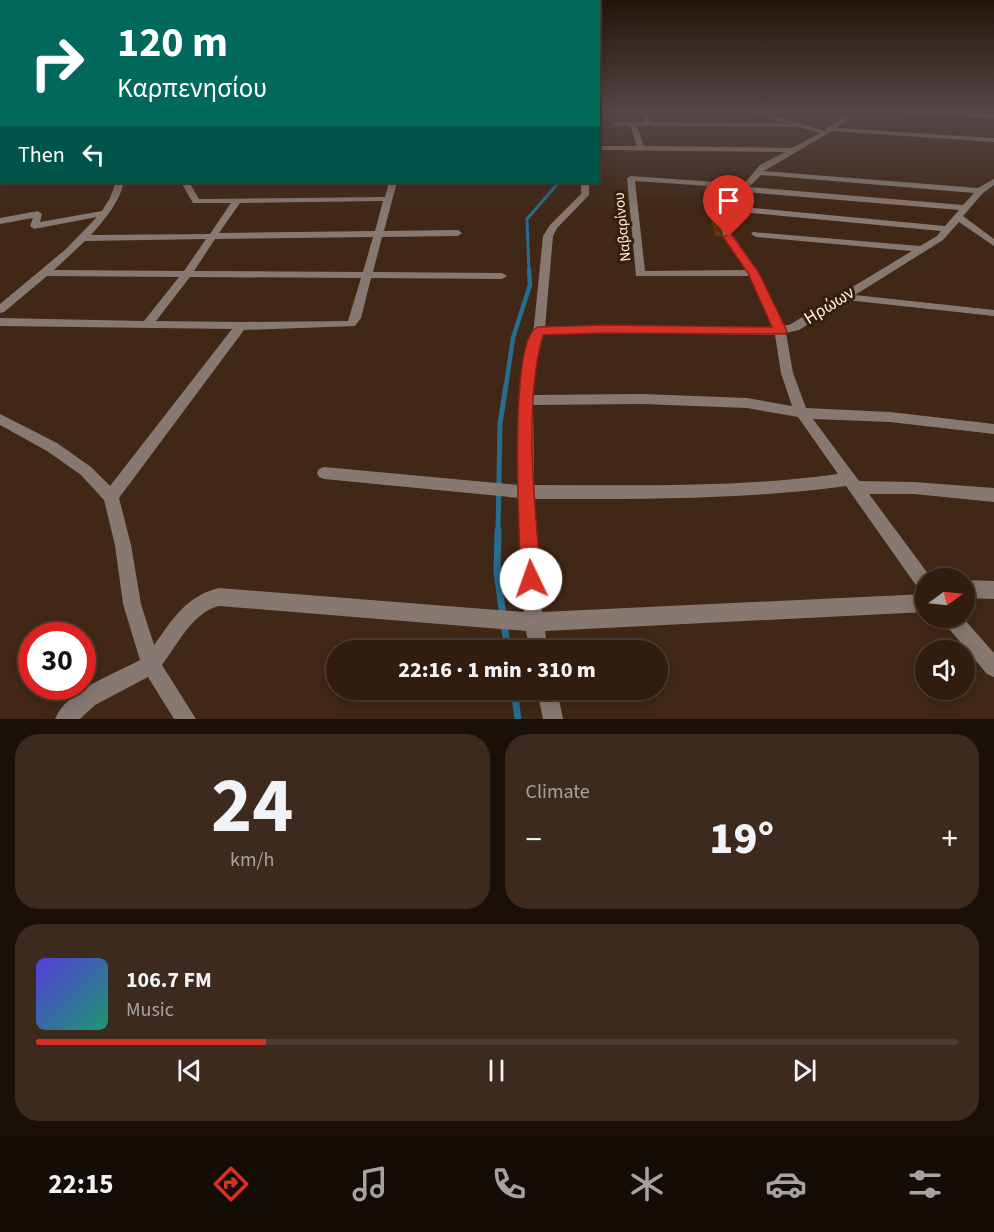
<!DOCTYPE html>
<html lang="en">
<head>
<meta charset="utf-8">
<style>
  :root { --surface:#311d10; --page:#3d2a1e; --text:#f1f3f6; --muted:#a8a29f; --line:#4c3b30; --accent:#d93025 }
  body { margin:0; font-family:"Source Sans 3",sans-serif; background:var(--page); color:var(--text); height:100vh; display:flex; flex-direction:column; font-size:22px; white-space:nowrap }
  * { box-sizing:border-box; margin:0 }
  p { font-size:20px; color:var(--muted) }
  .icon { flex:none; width:33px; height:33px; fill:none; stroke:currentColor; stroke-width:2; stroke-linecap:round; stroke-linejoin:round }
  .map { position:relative; height:719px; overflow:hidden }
  .side { display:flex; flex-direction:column; gap:15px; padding:15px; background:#1b1009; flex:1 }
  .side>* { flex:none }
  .banner { position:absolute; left:0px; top:0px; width:600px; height:183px; box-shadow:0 3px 15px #0003,0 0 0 2px var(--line); background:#00695c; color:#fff; overflow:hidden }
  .needle { width:39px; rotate:75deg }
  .controls { position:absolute; left:915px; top:568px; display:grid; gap:12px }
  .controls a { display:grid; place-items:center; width:60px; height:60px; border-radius:50%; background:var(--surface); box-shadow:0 3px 15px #0003,0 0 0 2px var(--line); font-size:30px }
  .speed { position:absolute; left:18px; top:622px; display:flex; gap:12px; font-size:30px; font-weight:700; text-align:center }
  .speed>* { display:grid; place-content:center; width:78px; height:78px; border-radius:50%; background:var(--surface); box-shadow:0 3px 15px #0003,0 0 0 2px var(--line); line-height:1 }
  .speed .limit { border:9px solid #d22; background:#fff; color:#111 }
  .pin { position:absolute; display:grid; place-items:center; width:51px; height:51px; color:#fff; margin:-62px -26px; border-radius:50% 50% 50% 0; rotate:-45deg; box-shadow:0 0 6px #0007 }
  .pin .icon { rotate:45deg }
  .me { position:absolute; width:66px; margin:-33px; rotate:357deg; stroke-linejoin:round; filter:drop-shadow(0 0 4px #0008) }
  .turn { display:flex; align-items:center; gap:21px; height:126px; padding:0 18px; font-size:27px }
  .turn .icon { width:78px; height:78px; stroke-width:2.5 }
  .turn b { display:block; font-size:42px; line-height:51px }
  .then { display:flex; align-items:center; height:57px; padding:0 18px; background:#0003; gap:12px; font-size:22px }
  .big { font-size:45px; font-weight:800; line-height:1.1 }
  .side .tile { flex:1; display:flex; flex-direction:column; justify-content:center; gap:9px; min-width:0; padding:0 21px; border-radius:24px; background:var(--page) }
  .side .dial { align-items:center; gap:0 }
  .dial b { font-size:78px; line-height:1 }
  .song { display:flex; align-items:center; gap:18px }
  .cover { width:72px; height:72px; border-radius:9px; background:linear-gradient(135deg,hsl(250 70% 55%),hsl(160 70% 35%)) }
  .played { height:6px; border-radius:3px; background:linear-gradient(90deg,var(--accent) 25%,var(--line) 25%) }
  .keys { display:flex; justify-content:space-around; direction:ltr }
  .heat { display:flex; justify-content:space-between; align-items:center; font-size:33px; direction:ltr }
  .side .tiles { flex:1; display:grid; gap:15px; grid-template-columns:1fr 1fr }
  .tile:last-child { grid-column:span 2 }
  .trip { position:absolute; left:326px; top:640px; width:342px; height:60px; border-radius:30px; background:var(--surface); box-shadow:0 3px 15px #0003,0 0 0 2px var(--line); font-weight:800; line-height:60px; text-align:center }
  .tab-bar { display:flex; height:96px; justify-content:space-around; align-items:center; background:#140c06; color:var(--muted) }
  .tab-bar .icon { width:42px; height:42px }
  .tab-bar .on { color:var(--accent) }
  .tab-bar b { font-size:27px; color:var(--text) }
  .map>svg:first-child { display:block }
  .green { fill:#673610 }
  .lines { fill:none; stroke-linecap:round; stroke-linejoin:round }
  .stream-far3 { stroke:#266d8f; stroke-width:3 }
  .stream-far2 { stroke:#266d8f; stroke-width:4.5 }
  .stream-far1 { stroke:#266d8f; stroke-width:5 }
  .stream { stroke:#266d8f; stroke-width:7 }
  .street { fill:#877971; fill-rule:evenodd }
  .route { fill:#d93025; stroke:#8d1f18; stroke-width:1.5 }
  .labels { text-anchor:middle; stroke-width:6; stroke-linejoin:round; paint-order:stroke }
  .far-street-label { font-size:15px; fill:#fdefe7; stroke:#361e0d }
  .street-label { font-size:18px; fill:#fdefe7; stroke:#361e0d }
</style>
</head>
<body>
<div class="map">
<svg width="994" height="719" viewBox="0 0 994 719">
  <rect width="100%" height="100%" fill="#412716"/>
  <path class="green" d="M703,186h41l-22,34 7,17 -14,-1z"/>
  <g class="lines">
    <path class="stream-far3" d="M529,272l-2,-53 32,-37"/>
    <path class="stream-far2" d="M506,386l7,-48 17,-53 -1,-15"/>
    <path class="stream-far1" d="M498,533l2,-109 6,-39"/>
    <g class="stream">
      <path d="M498,531l-1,41 6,44"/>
      <path d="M504,624l4,27"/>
      <path d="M514,690l4,29"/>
    </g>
    <g class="street">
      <rect x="0" y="111" width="2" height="3"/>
      <path d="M641,111h6l4,11 134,1 -37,-12h9l68,20 1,-3 3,-1 16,-12 -1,-4h6v6l-13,11 157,10v4l-162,-11 -68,40 214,17 16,-9v6l-11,8 -20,23 31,23v7l-35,-24 -16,18 -88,55 139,15v6l-148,-16 -47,30 -13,3 7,40 13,35 84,4 104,12v10l-104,-12 -77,-3 46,62 55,1 80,6v14l-80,-8h-45l63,85h-6v14l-6,-2 -74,-105c-103,14 -208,13 -312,13l8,113 384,-18v18l-381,19 3,20h-18l-4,-20 -307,-25c-26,6 -42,39 -57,59l34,54h-22l-26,-42 -53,28 -15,14h-25c11,-28 59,-45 85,-59l-17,-56 -8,-59 -11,-45 -23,-25 -34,-24 -47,-26v-11l57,29 34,24 19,19 122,-157 -232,-3v-8l144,3 35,-44 -132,-1 -43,36 -4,1v-9l66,-55 31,-32 -63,12 -4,-3 3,-8 -33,6v-6l38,-7 4,3 -2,8 62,-11 8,-13 6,-16h8c-5,21 -19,37 -33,53l119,-1 21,-31h-38l-12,-21h8l10,17 186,-2 4,-15h8l-13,49 74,-1 4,3 -4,3 -76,1 -9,35 129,1 5,3 -5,3 -131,-1 -10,40 -6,8 -111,4 -125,168 12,47 10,59 13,41c19,-26 32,-49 65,-57l305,24 -5,-114 -195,-19 -5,-2 -2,-4 2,-4 5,-2 195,18 1,-85 3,-38 11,-36 9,-90 7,-11 31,-31v-12h8v13l-32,33 -4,8 -8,92 59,-3 169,2 -23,-51h-114l-9,-98 4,-2 113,8 16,-19 25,-13 -187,-2v-4h39l-7,-20h-14l-3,-2 3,-2h29zM637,126l161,1 22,6 -28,15 -148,-2zM761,175l213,18 -11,12 -214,-18zM635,181l103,7 -17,20 1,2 -4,10 6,17 23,33 -102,1zM745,192l214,18 -14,16 -213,-20zM383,201l-8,30 -156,2 21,-30zM730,211l211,20 -4,5 -17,10 -167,-14 -2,2 5,3 156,14 -121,73 -7,2 -25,-53 -26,-36 -7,-17zM373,237l-10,35 -169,-1 21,-32zM206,239l-22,32 -130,-1 31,-29zM190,277l171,1 -13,43 -107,1 -85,-1zM604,333l171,2 6,38 11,33 -45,-8 -105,-4 -109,1 2,-33 8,-27zM642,404l105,4 51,9 40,57c-101,14 -203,11 -304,11l-1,-80z"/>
      <path d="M900,111l94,3v4l-91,-5z"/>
      <path d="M964,580l30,1v18l-30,-1z"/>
      <path d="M942,618h21l31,35v24l-7,-3 -42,-50z"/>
      <path d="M537,690h20l6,29h-20z"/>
    </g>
  </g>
  <linearGradient id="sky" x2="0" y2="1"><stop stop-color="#24150c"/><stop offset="0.53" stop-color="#544747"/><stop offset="1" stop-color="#544747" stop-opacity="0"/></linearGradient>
  <rect width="994" height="211" fill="url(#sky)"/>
  <path class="route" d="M729,234l3,1 27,38 28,58 -2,3 -181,-1 -61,2c-20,71 -8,170 -2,244l-3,7 -7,2 -7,-2 -3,-7c-1,-33 -14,-243 17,-252l66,-2 168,2 -24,-54 -25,-36z"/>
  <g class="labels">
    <g class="far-street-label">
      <text transform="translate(622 227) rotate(-96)" y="5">Ναβαρίνου</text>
    </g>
    <g class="street-label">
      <text transform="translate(829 305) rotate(-32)" y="6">Ηρώων</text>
    </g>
  </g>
</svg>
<div class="controls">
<a><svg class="needle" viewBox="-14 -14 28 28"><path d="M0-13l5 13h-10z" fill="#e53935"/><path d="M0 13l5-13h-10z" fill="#a8a29f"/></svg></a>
<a><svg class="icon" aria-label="sound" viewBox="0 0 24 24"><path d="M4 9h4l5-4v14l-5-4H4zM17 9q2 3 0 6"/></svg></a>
</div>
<div class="speed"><div class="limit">30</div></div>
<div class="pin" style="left:729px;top:237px;background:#d93025"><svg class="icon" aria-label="arrive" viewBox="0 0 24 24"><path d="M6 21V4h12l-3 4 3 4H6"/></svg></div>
<svg class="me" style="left:531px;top:579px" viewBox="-20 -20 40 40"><circle r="19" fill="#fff"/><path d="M0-13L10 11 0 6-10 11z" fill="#d93025"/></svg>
<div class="trip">22:16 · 1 min · 310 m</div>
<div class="banner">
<div class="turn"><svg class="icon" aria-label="right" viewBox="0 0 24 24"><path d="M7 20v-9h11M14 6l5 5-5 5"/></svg><div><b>120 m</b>Καρπενησίου</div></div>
<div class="then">Then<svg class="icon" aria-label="left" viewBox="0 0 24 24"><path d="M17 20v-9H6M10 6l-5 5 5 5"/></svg></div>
</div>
</div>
<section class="side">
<div class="tiles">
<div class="tile dial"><b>24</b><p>km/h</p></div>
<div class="tile"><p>Climate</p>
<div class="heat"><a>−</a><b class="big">19°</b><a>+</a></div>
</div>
<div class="tile">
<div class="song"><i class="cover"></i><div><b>106.7 FM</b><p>Music</p></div></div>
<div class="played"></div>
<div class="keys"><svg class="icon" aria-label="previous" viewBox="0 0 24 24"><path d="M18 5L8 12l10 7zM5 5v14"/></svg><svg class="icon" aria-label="pause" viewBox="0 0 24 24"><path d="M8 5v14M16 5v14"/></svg><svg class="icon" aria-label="next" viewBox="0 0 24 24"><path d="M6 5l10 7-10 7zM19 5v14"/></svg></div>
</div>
</div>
</section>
<nav class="tab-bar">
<b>22:15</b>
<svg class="icon on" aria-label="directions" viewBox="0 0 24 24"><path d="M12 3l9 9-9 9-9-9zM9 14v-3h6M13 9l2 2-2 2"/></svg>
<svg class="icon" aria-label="music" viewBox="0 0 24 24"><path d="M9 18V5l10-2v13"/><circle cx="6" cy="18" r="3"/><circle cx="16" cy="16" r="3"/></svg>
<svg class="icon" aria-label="phone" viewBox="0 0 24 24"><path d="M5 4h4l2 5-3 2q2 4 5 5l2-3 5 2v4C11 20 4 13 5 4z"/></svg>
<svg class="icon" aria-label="climate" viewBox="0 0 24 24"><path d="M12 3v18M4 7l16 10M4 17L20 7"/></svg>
<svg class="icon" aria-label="car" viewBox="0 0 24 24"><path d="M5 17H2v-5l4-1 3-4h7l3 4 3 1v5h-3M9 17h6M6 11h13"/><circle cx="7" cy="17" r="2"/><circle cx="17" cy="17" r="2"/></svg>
<svg class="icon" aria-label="filters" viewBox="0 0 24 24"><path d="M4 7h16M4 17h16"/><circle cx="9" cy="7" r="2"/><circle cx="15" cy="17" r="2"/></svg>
</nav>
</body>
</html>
